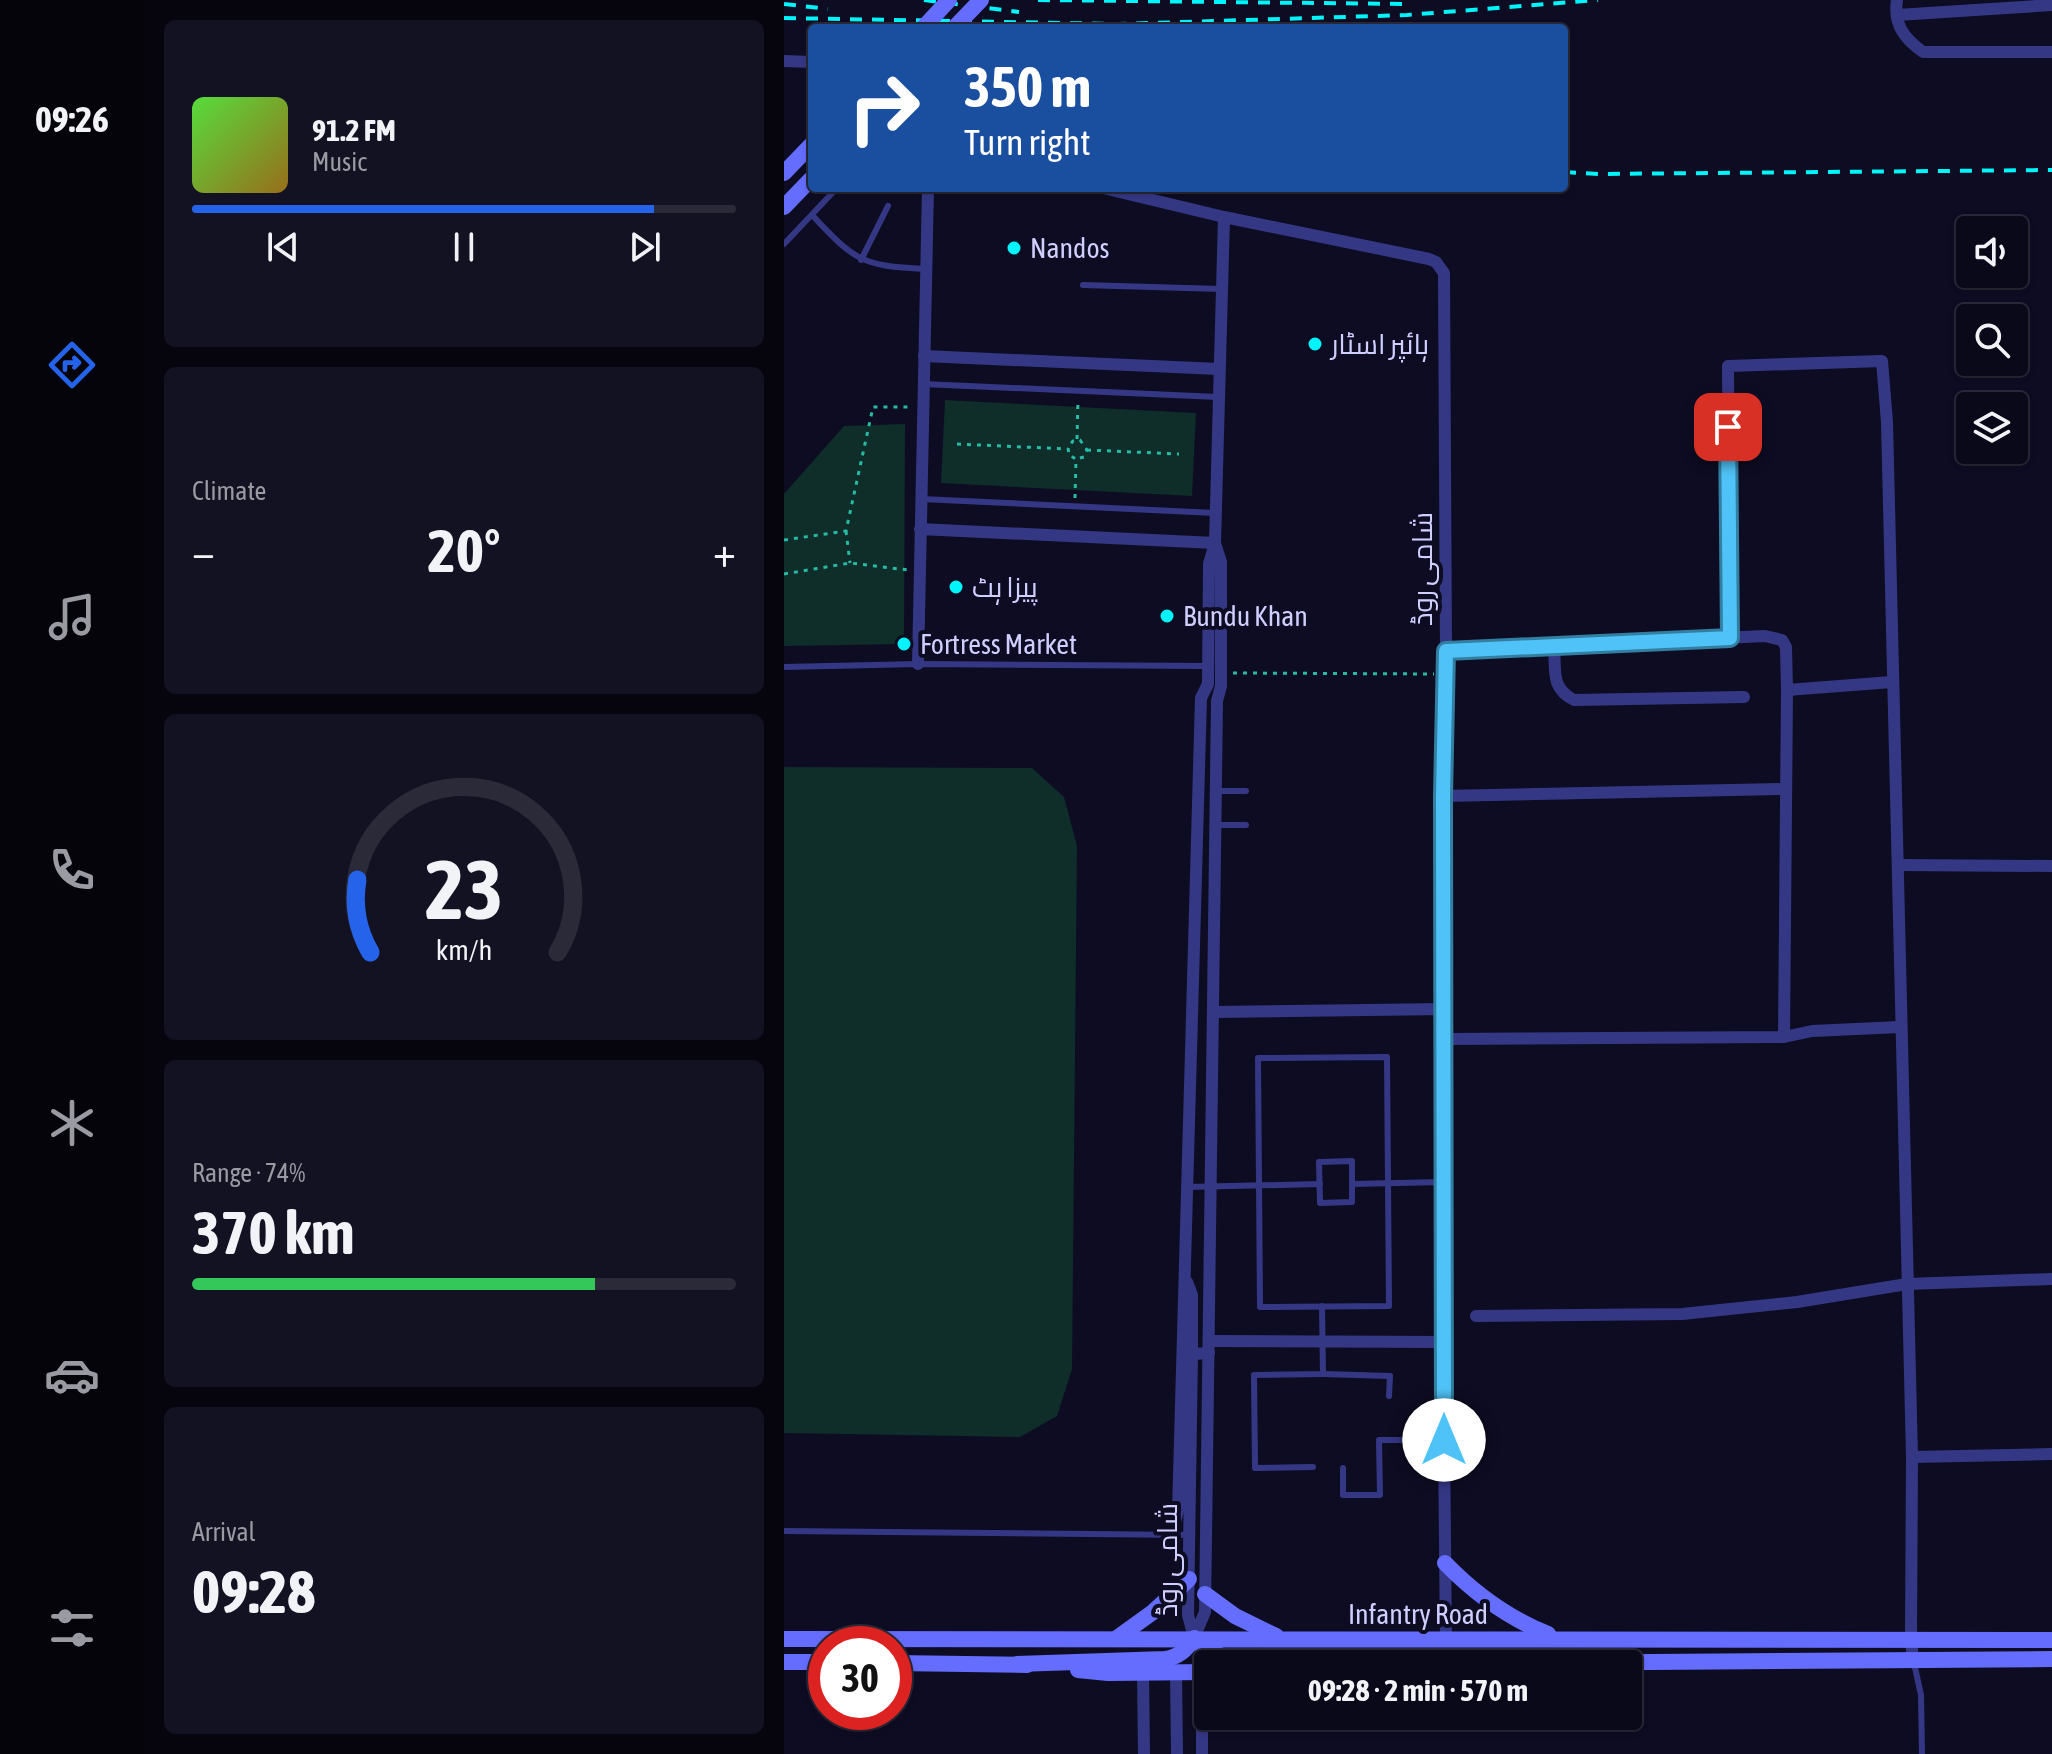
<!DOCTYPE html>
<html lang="en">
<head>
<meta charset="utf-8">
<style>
  :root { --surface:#0a091a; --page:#131223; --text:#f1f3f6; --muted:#999aa2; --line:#2a2a39; --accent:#2563eb }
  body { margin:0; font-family:"Asap Condensed",Cairo,sans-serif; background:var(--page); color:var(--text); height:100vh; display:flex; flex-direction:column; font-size:30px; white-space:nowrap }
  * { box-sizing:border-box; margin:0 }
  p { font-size:26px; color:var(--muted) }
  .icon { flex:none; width:44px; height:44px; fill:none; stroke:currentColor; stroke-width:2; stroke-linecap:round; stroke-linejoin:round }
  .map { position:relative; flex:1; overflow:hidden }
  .drawer { display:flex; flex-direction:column; gap:20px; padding:20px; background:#06050e; width:640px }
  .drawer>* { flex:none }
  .banner { position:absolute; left:24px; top:24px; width:760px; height:168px; border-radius:8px; box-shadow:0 2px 6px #0004,0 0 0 2px var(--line); background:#1a4fa0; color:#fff; overflow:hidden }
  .controls { position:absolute; left:1172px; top:216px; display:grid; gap:16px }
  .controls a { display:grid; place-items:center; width:72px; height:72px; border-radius:8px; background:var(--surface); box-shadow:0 2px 6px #0004,0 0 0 2px var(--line); font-size:40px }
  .speed { position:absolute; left:24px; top:1626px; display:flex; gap:16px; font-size:40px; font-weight:700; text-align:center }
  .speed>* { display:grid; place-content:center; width:104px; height:104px; border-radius:50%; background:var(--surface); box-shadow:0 2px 6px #0004,0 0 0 2px var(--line); line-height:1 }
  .speed .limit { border:12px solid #d22; background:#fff; color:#111 }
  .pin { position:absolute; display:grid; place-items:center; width:68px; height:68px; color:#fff; margin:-34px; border-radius:16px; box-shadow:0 4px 12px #0006 }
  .me { position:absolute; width:88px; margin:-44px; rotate:0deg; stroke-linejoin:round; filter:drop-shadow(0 0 6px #0008) }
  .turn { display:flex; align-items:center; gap:28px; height:168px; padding:0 24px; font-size:36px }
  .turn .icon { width:104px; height:104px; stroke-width:2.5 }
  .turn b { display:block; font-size:56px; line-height:68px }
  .big { font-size:60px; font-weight:700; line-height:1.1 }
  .drawer .tile { flex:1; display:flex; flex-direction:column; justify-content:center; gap:12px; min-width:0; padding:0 28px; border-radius:12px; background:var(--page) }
  .drawer .dial { align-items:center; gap:0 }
  .dial svg { height:208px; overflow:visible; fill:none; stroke:var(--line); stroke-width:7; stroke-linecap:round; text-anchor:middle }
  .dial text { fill:var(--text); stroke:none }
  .song { display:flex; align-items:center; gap:24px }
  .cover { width:96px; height:96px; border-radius:12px; background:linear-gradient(135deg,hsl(110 70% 55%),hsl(40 70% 35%)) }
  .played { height:8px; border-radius:4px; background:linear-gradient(90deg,var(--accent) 85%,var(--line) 85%) }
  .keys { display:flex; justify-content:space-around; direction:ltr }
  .heat { display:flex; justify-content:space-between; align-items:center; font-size:44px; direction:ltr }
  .charge { height:12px; border-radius:6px; background:linear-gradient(90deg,#34c759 74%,var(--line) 0) }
  .trip { position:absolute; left:410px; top:1650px; width:448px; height:80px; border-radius:8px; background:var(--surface); box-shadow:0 2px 6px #0004,0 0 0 2px var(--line); font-weight:700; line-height:80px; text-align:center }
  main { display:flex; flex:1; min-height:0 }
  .menu { display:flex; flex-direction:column; width:144px; justify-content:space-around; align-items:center; background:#04040a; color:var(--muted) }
  .menu .icon { width:56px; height:56px }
  .menu .on { color:var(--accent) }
  .menu b { font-size:36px; color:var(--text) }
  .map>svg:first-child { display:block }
  .green { fill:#0f2d29 }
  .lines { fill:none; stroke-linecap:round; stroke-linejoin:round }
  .path { stroke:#27baa5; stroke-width:3; stroke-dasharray:4 6; stroke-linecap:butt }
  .lane { stroke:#343884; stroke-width:6 }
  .street { stroke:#343884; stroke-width:12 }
  .secondary { stroke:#656dff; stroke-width:16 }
  .rail { stroke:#00f4f9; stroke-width:4; stroke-dasharray:12 10; stroke-linecap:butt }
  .secondary-bridge { stroke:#656dff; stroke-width:16 }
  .route-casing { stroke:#337fa1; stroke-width:20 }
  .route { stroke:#4fc3f7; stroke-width:14 }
  .poi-dot { fill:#00f4f9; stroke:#0e0c23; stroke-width:3 }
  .labels { text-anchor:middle; stroke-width:8; stroke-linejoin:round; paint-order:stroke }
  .poi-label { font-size:28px; fill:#d0ceff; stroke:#0e0c23; text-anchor:start }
  .street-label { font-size:28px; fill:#d0ceff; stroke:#0e0c23 }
</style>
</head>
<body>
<main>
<nav class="menu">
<b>09:26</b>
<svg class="icon on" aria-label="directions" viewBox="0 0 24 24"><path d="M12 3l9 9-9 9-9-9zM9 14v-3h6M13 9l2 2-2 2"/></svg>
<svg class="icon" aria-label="music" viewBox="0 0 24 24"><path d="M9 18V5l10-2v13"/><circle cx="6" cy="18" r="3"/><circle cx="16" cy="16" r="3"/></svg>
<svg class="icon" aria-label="phone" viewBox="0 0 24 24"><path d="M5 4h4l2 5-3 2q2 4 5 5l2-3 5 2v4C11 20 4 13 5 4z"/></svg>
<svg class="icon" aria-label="climate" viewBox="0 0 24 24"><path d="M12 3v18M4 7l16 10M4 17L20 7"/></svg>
<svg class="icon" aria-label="car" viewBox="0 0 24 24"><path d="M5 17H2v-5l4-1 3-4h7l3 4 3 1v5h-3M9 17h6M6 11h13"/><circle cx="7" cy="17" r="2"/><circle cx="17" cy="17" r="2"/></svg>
<svg class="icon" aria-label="filters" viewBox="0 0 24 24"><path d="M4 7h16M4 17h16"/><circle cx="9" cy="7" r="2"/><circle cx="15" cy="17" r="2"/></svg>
</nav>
<section class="drawer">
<div class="tile">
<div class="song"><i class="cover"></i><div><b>91.2 FM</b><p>Music</p></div></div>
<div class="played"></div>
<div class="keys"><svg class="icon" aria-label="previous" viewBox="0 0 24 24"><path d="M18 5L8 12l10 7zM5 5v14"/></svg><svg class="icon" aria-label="pause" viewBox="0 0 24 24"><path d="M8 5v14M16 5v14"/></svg><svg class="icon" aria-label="next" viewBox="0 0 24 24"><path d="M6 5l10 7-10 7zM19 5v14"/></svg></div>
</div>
<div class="tile"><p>Climate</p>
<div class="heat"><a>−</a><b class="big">20°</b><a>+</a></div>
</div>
<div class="tile dial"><svg viewBox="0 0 100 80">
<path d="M14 69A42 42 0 1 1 86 69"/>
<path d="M14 69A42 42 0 0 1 9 41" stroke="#2563eb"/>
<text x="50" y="56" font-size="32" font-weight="700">23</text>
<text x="50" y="72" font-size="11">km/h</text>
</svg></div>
<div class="tile"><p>Range · 74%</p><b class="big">370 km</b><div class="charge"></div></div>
<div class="tile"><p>Arrival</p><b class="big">09:28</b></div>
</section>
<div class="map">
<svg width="1268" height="1754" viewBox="0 0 1268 1754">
  <rect width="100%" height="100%" fill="#0e0c23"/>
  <g class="green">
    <path d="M161,400l251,13 -4,83 -251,-13z"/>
    <path d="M121,424l-1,220 -120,2v-152l60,-68z"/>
    <path d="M0,767l248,1 32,29 13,49 -5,523 -15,47 -37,21 -236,-4z"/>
  </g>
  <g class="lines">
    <g class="path">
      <path d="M293,439l1,-40"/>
      <path d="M173,444l111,5"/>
      <path d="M303,450l92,4"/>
      <path d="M291,498l1,-39 -7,-4 -1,-8 5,-6 7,-1 7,10 -3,7 -8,2"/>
      <path d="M62,531l4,32"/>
      <path d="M0,540l62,-9 27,-124h38"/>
      <path d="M0,574l66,-11 58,7"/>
      <path d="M449,673l201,1"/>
    </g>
    <g class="lane">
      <path d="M28,215c43,46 50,51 113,54"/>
      <path d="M0,244l53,-56"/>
      <path d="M77,260l27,-54"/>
      <path d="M299,285l138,4"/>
      <path d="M139,384l295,13"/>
      <path d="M137,499l294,14"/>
      <path d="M0,667l134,-3 290,2"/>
      <path d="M432,791h30"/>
      <path d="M432,825h30"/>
      <path d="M603,1057l2,249 -129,1 -2,-249z"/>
      <path d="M568,1161v41l-32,1 -1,-41z"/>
      <path d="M568,1184l92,-2"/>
      <path d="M403,1187l133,-3"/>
      <path d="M539,1374l67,2 -1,20"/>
      <path d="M529,1467l-58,1 -1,-93 69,-1 -1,-68"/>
      <path d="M559,1468v27h37l-1,-55h65"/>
      <path d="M0,1531l406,4"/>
      <path d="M1130,1663l7,32 1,59"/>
    </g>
    <g class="street">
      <path d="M1113,0c-4,25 8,39 26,52h129"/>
      <path d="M1113,15l155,-10"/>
      <path d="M0,61l28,1"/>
      <path d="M319,188l121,29 205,42 7,3 8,11 2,378 -3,145 1,644 2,201"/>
      <path d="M140,356l295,13"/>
      <path d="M136,529l295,14"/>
      <path d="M946,638l-2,-272 154,-5 5,61 25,1035 -1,181 2,22"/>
      <path d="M770,646c2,24 -4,42 20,54l170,-3"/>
      <path d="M662,651l319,-15 17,4 4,7 1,43 105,-8"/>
      <path d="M134,664l10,-476"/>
      <path d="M659,796l343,-7"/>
      <path d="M1114,865l154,1"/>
      <path d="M430,1012l231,-3"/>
      <path d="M1000,1037l28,-6 88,-4"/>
      <path d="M660,1039l340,-2 3,-347"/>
      <path d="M403,1282l5,13v59"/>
      <path d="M692,1316l206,-2 115,-12 110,-18 145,-5"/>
      <path d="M425,1341l235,1"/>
      <path d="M1128,1457l140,-3"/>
      <path d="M387,1536l7,-25 23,-813 7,-14 1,-120 6,-21 9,-326"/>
      <path d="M410,1638l11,-26 12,-911 4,-15v-124l-6,-19"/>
      <path d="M410,1638l-6,-23 4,-261 17,-1"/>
      <path d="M392,1672l1,82"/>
      <path d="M359,1673l1,81"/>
      <path d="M418,1754v-82"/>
    </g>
    <g class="secondary">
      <path d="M0,173l28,-29"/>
      <path d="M0,207l28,-29"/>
      <path d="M661,1563c30,31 63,55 103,71"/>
      <path d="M421,1594l30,22 41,20"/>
      <path d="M333,1638l36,-26 36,-33"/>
      <path d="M0,1639l1268,1"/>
      <path d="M0,1662h42"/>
      <path d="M110,1663l133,2"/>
      <path d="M233,1664l148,-5c14,-2 21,-9 29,-21l12,12 17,6 143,1 15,7"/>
      <path d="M597,1664l671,-5"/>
      <path d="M294,1670l30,3 100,-1"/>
    </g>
    <g class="rail">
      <path d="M140,0l95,12"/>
      <path d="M254,0l368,4"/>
      <path d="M0,4l44,5"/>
      <path d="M0,18l334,6 289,-9 191,-15"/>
      <path d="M780,172l34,2 454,-4"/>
    </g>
    <g class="secondary-bridge">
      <path d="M139,28l26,-28"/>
      <path d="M170,28l27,-28"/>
    </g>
  </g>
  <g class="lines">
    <g class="route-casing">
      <path id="route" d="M660,1440l-1,-644 3,-145 284,-13 -2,-211"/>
    </g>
    <use href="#route" class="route"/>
  </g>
  <g class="poi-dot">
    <circle cx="230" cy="248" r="8"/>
    <circle cx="531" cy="344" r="8"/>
    <circle cx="172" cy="587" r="8"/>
    <circle cx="383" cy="616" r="8"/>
    <circle cx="120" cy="644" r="8"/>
  </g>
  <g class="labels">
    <g class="poi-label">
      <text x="246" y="258">Nandos</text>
      <text x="547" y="354">ہائپر اسٹار</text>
      <text x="188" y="597">پیزا ہٹ</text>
      <text x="399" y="626">Bundu Khan</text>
      <text x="136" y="654">Fortress Market</text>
    </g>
    <g class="street-label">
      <text transform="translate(638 569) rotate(-90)" y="10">شامی روڈ</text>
      <text transform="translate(383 1560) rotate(-90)" y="10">شامی روڈ</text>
      <text x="634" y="1624">Infantry Road</text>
    </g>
  </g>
</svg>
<div class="controls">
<a><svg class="icon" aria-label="sound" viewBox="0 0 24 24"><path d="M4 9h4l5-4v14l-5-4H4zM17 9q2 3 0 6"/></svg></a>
<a><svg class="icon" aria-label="search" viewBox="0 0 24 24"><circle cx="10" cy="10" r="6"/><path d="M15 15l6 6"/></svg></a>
<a><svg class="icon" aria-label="layers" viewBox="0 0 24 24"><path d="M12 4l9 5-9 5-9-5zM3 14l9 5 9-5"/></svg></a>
</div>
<div class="speed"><div class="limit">30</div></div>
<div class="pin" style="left:944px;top:427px;background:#d93025"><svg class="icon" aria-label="arrive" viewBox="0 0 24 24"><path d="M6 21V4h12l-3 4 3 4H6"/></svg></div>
<svg class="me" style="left:660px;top:1440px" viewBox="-20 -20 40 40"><circle r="19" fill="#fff"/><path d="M0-13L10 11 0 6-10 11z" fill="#4fc3f7"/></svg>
<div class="trip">09:28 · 2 min · 570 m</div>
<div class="banner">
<div class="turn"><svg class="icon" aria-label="right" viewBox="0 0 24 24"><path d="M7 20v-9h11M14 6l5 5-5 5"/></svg><div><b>350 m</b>Turn right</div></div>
</div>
</div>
</main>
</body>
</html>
